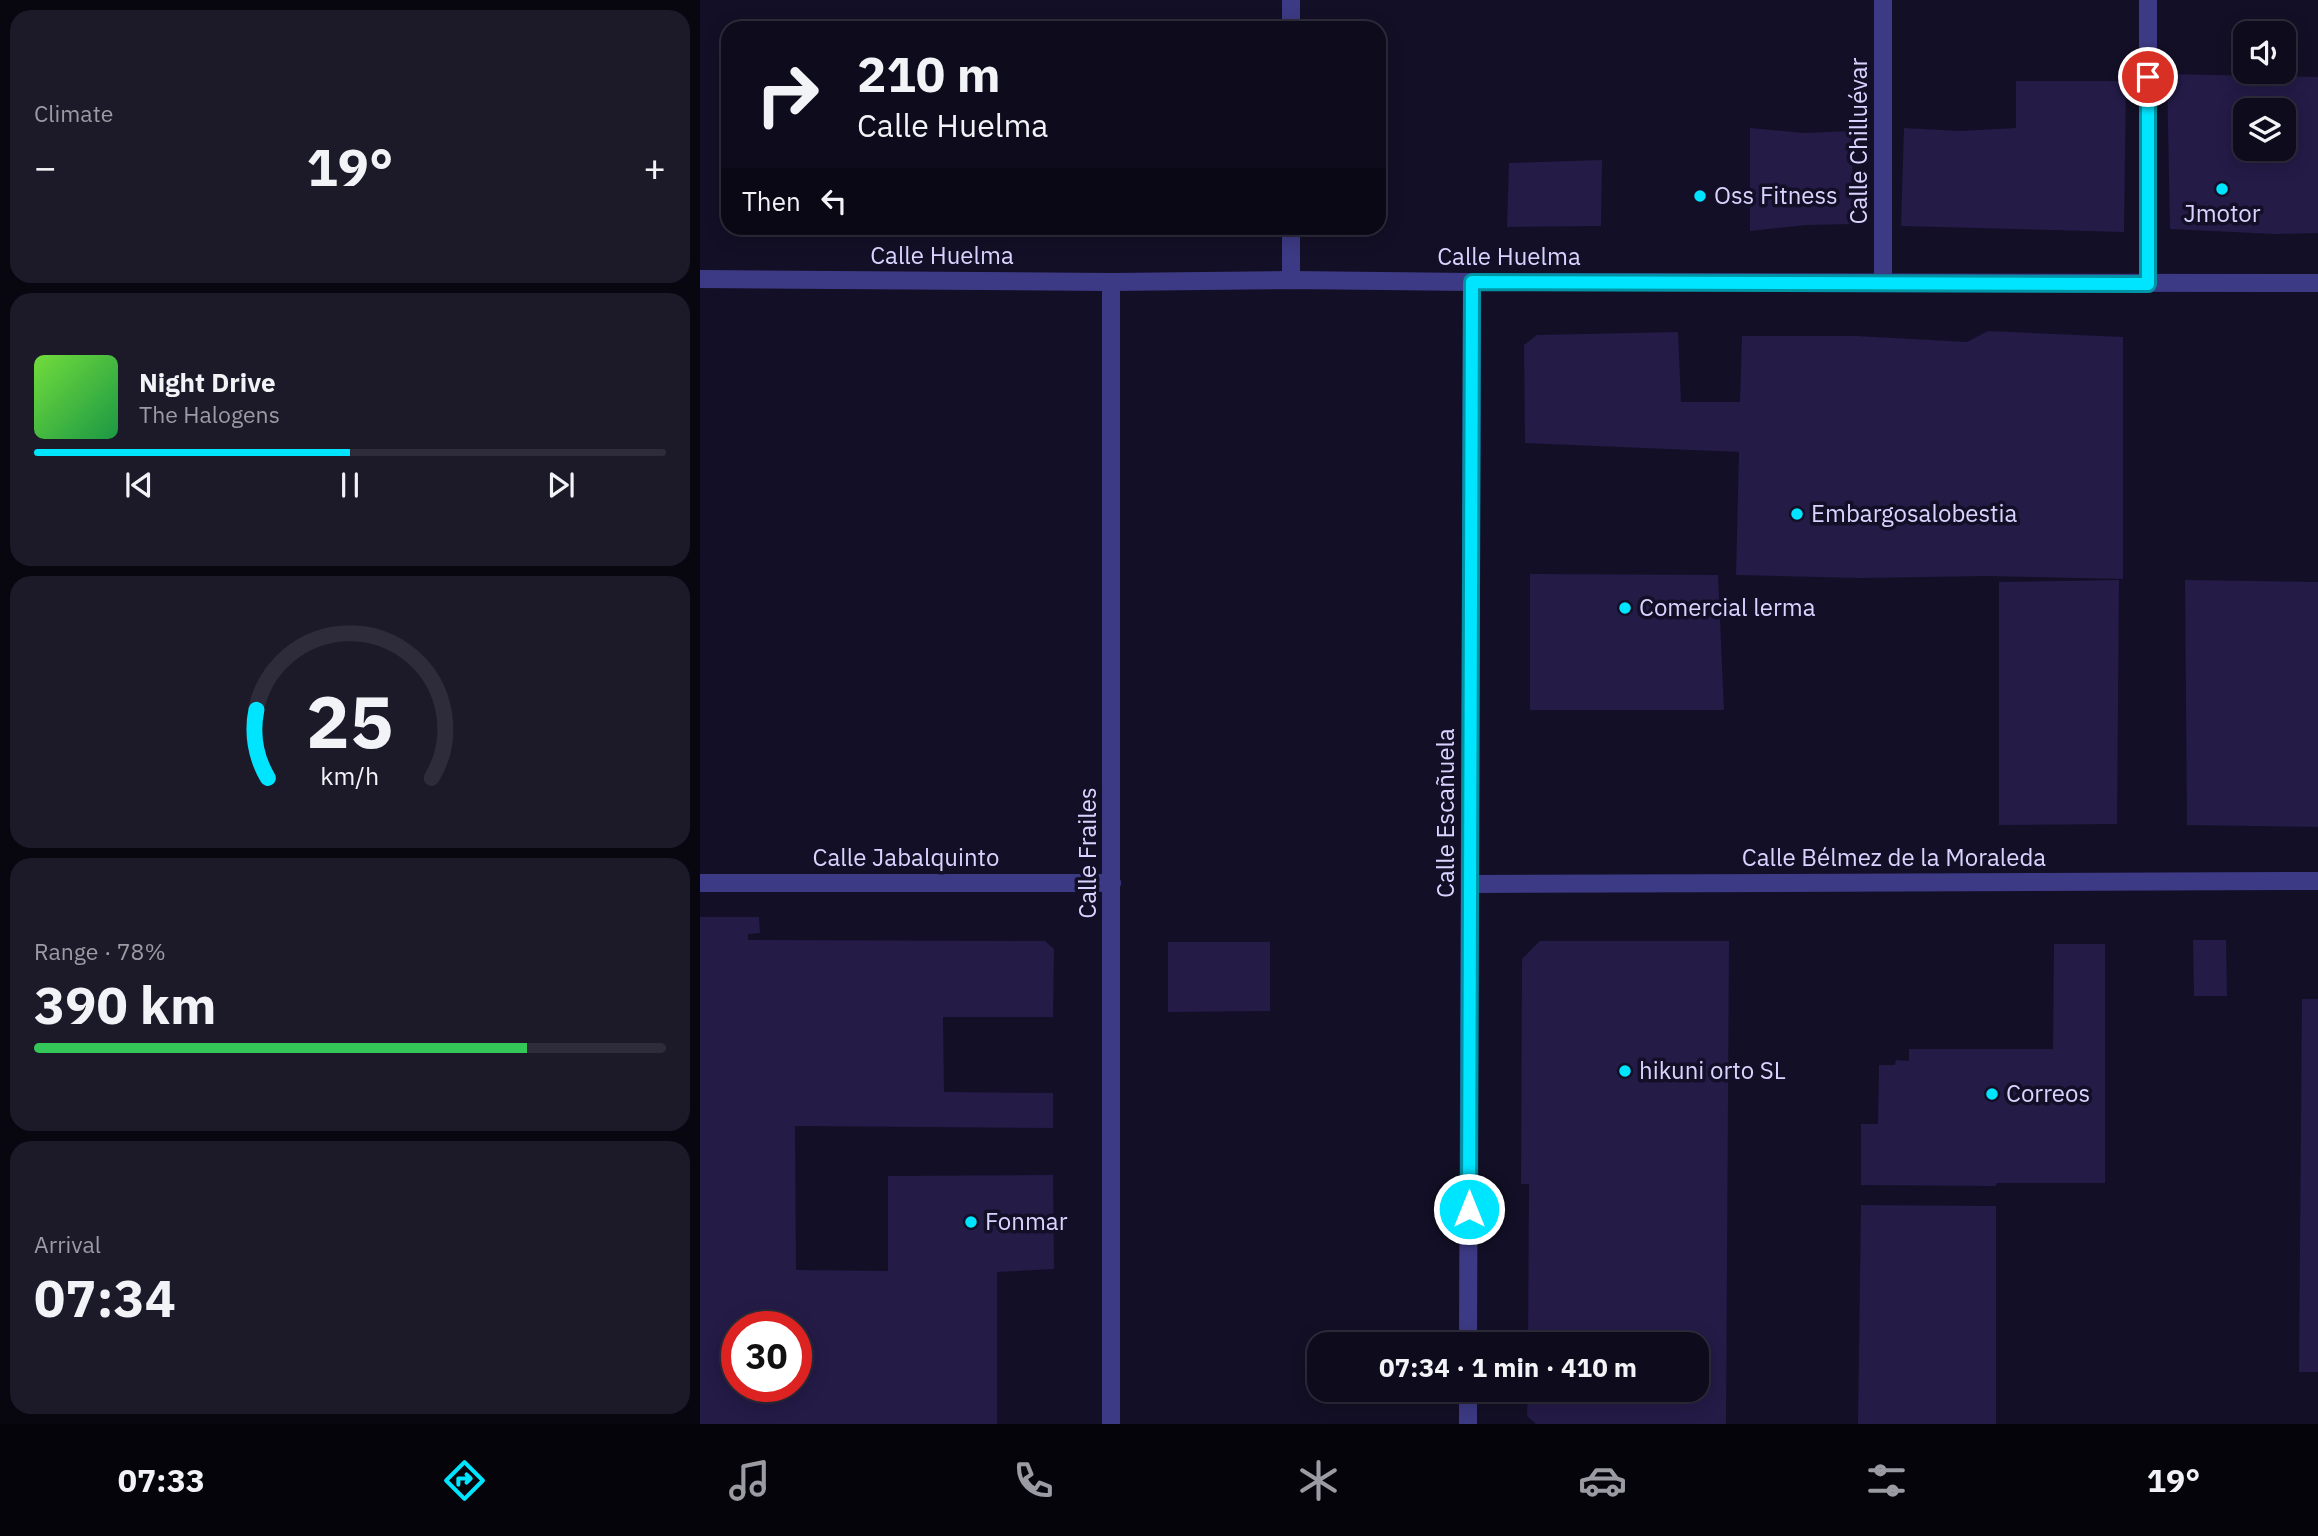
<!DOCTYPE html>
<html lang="en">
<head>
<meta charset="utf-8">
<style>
  :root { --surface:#0e0b1c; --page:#1c1929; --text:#f1f3f6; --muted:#9b9ba3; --line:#2e2b3b; --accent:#00e5ff }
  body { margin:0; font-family:"IBM Plex Sans",sans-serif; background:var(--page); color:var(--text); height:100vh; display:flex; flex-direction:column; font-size:26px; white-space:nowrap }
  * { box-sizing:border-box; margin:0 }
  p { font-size:23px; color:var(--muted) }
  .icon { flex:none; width:38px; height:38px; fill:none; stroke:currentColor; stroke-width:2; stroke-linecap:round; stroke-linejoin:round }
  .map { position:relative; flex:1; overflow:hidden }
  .details { display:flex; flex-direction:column; gap:10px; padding:10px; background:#08060f; width:700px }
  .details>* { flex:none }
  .banner { position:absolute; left:21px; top:21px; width:665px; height:214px; border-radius:21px; box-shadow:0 4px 18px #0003,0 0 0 2px var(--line); background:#0e0b1c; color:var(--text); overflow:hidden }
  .buttons { position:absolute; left:1533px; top:21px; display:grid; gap:14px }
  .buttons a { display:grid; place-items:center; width:63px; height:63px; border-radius:14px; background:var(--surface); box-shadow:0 4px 18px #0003,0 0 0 2px var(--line); font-size:35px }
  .speed { position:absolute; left:21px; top:1311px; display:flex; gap:14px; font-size:35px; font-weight:700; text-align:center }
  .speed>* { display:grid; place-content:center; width:91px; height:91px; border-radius:50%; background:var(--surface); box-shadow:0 4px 18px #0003,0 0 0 2px var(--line); line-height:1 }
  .speed .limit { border:10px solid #d22; background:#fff; color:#111 }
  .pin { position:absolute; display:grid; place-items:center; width:60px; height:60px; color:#fff; margin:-30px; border:4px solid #fff; border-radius:50%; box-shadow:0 2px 7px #0007 }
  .me { position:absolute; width:77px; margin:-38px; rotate:0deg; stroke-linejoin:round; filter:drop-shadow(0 0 5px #0008) }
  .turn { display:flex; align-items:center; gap:24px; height:147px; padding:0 21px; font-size:32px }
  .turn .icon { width:91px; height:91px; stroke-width:2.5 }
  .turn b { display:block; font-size:49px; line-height:60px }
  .then { display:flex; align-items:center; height:66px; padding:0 21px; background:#0003; gap:14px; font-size:26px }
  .big { font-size:52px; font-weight:700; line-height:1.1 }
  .details .widget { flex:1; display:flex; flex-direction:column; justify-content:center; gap:10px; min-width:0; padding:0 24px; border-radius:21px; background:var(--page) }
  .details .dial { align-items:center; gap:0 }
  .dial svg { height:182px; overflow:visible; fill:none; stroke:var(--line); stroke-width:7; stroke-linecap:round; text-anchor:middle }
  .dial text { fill:var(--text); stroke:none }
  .song { display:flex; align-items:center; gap:21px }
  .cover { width:84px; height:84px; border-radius:10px; background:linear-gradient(135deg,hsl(100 70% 55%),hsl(140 70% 35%)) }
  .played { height:7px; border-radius:4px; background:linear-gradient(90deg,var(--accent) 50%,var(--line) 50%) }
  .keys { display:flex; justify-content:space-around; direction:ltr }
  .heat { display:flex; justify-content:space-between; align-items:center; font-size:38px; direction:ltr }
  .charge { height:10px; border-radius:5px; background:linear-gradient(90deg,#34c759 78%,var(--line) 0) }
  .trip { position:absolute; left:607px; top:1332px; width:402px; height:70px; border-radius:21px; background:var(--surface); box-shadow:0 4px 18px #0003,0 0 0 2px var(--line); font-weight:700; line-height:70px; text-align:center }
  .tab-bar { display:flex; height:112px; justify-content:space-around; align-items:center; background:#06040b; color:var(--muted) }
  .tab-bar .icon { width:49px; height:49px }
  .tab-bar .current { color:var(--accent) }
  .tab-bar b { font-size:32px; color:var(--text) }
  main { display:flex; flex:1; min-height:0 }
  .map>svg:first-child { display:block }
  .building { fill:#241b47; fill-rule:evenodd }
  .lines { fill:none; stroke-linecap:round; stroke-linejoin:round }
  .street { stroke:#3d3a85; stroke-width:18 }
  .route-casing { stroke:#0095a6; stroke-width:18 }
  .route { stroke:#00e5ff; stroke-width:12 }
  .poi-dot { fill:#00e5ff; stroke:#130f26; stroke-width:2.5 }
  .labels { text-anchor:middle; stroke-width:7; stroke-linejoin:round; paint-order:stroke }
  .street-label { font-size:24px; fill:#d9d4ff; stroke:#130f26 }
  .poi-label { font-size:24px; fill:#d9d4ff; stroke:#130f26; text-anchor:start }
</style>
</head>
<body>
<main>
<section class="details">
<div class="widget"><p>Climate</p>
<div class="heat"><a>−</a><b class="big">19°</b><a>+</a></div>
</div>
<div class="widget">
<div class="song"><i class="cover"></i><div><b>Night Drive</b><p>The Halogens</p></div></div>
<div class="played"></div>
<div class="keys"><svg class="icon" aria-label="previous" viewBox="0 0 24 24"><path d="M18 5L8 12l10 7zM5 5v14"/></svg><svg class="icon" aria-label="pause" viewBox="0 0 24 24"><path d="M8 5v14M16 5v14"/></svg><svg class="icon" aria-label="next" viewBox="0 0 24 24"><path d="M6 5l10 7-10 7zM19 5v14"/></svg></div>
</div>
<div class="widget dial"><svg viewBox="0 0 100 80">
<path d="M14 69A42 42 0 1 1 86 69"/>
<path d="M14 69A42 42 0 0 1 9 39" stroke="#00e5ff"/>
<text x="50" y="56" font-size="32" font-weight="700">25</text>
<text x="50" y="72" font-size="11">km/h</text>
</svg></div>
<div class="widget"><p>Range · 78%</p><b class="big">390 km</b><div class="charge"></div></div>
<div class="widget"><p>Arrival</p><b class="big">07:34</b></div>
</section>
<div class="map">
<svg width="1618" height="1424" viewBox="0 0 1618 1424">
  <rect width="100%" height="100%" fill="#130f26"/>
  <g class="building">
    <path d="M1467,74l151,3v156l-44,1 -104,-5zM1545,110h39v39h-39z"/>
    <path d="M1316,81h110l-2,151 -223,-6 3,-98 55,3 57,-3z"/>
    <path d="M1050,128l54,5 48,-2 1,93 -46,1 -57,6z"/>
    <path d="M902,160l-1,66 -94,1 2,-64z"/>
    <path d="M1288,331l135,6v242l-137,-3 -126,2 -124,-3 3,-123 -214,-9 -1,-98 13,-10 141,-3 3,70h59l2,-66h115l110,6z"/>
    <path d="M830,574l188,1 6,135h-194z"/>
    <path d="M1419,580l-2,244 -118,1v-243z"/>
    <path d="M1485,580l133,2v245l-131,-2z"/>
    <path d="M0,917h59l1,16 -12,1v6l297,1 9,8 -1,68h-110l1,75 109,1v35l-258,-2 1,144 92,1v-95l165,-1 1,94 -57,3v152h-297zM37,1326h59v60h-59z"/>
    <path d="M1493,940h33l1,56h-33z"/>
    <path d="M840,941h189l-3,483h-190l-9,-8 1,-26h170v-46h-170l1,-160h-8l1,-225z"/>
    <path d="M468,942h102v69l-102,1z"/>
    <path d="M1354,944h51v239h-108l-1,3 -135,-1v-61h17l1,-59h16l1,-5 13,1v-12h144z"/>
    <path d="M1602,999h16v373h-19z"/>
    <path d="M1161,1205l135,1v218h-138z"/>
  </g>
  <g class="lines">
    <g class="street">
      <path d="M1183,0v282"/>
      <path d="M591,28v-28"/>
      <path d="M0,279l411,3 180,-2 181,2 846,1"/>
      <path d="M591,280v-52"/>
      <path d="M1448,284v-284"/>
      <path d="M0,883h412"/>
      <path d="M770,884l848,-3"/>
      <path d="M768,1344l4,-1062"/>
      <path d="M411,1424v-1142"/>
      <path d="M768,1424v-34"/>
    </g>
  </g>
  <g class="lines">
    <g class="route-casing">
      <path id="route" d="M769,1209l3,-927 676,2v-207"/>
    </g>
    <use href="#route" class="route"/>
  </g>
  <g class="poi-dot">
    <circle cx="1522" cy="189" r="7"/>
    <circle cx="1000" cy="196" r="7"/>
    <circle cx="1097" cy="514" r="7"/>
    <circle cx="925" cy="608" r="7"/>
    <circle cx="925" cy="1071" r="7"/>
    <circle cx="1292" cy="1094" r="7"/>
    <circle cx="271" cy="1222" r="7"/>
  </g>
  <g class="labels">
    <g class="street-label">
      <text transform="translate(1159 141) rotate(-90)" y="8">Calle Chilluévar</text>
      <text x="242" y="264">Calle Huelma</text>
      <text x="809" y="265">Calle Huelma</text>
      <text transform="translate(746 813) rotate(-90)" y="8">Calle Escañuela</text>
      <text transform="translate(388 853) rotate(-90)" y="8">Calle Frailes</text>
      <text x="206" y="866">Calle Jabalquinto</text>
      <text x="1194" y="866">Calle Bélmez de la Moraleda</text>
    </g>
    <g class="poi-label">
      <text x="1014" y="204">Oss Fitness</text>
      <text x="1522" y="222" text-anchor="middle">Jmotor</text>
      <text x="1111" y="522">Embargosalobestia</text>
      <text x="939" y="616">Comercial lerma</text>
      <text x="939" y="1079">hikuni orto SL</text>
      <text x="1306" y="1102">Correos</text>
      <text x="285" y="1230">Fonmar</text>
    </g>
  </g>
</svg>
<div class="buttons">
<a><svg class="icon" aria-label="sound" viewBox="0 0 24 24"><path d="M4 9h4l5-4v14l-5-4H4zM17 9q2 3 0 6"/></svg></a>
<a><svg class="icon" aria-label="layers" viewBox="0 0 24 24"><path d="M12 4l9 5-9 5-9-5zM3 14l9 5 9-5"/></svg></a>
</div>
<div class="speed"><div class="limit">30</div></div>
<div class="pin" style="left:1448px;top:77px;background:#d93025"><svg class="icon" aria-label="arrive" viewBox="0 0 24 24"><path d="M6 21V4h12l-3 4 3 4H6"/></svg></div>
<svg class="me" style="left:769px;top:1209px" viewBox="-20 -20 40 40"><circle r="17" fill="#00e5ff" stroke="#fff" stroke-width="3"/><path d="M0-11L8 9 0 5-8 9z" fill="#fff"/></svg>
<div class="trip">07:34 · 1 min · 410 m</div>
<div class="banner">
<div class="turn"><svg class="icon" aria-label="right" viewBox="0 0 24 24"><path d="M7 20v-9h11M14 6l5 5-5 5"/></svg><div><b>210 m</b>Calle Huelma</div></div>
<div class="then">Then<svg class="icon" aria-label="left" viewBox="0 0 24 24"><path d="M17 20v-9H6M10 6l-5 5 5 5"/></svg></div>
</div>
</div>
</main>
<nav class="tab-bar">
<b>07:33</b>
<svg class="icon current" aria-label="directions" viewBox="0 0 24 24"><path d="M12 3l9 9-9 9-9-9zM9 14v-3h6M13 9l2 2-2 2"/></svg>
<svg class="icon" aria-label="music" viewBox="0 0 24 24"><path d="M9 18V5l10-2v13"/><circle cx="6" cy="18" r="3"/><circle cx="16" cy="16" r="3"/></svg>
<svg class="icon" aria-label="phone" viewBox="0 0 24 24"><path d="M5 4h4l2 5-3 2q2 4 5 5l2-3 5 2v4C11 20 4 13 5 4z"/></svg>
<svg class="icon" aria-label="climate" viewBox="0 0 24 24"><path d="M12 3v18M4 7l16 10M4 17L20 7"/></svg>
<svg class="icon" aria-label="car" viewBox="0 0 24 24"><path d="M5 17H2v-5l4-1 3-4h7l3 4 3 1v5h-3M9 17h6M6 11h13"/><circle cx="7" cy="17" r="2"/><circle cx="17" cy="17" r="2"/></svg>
<svg class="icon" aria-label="filters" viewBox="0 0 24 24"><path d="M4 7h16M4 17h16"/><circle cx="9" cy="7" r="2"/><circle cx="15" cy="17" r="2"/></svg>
<b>19°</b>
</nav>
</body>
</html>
